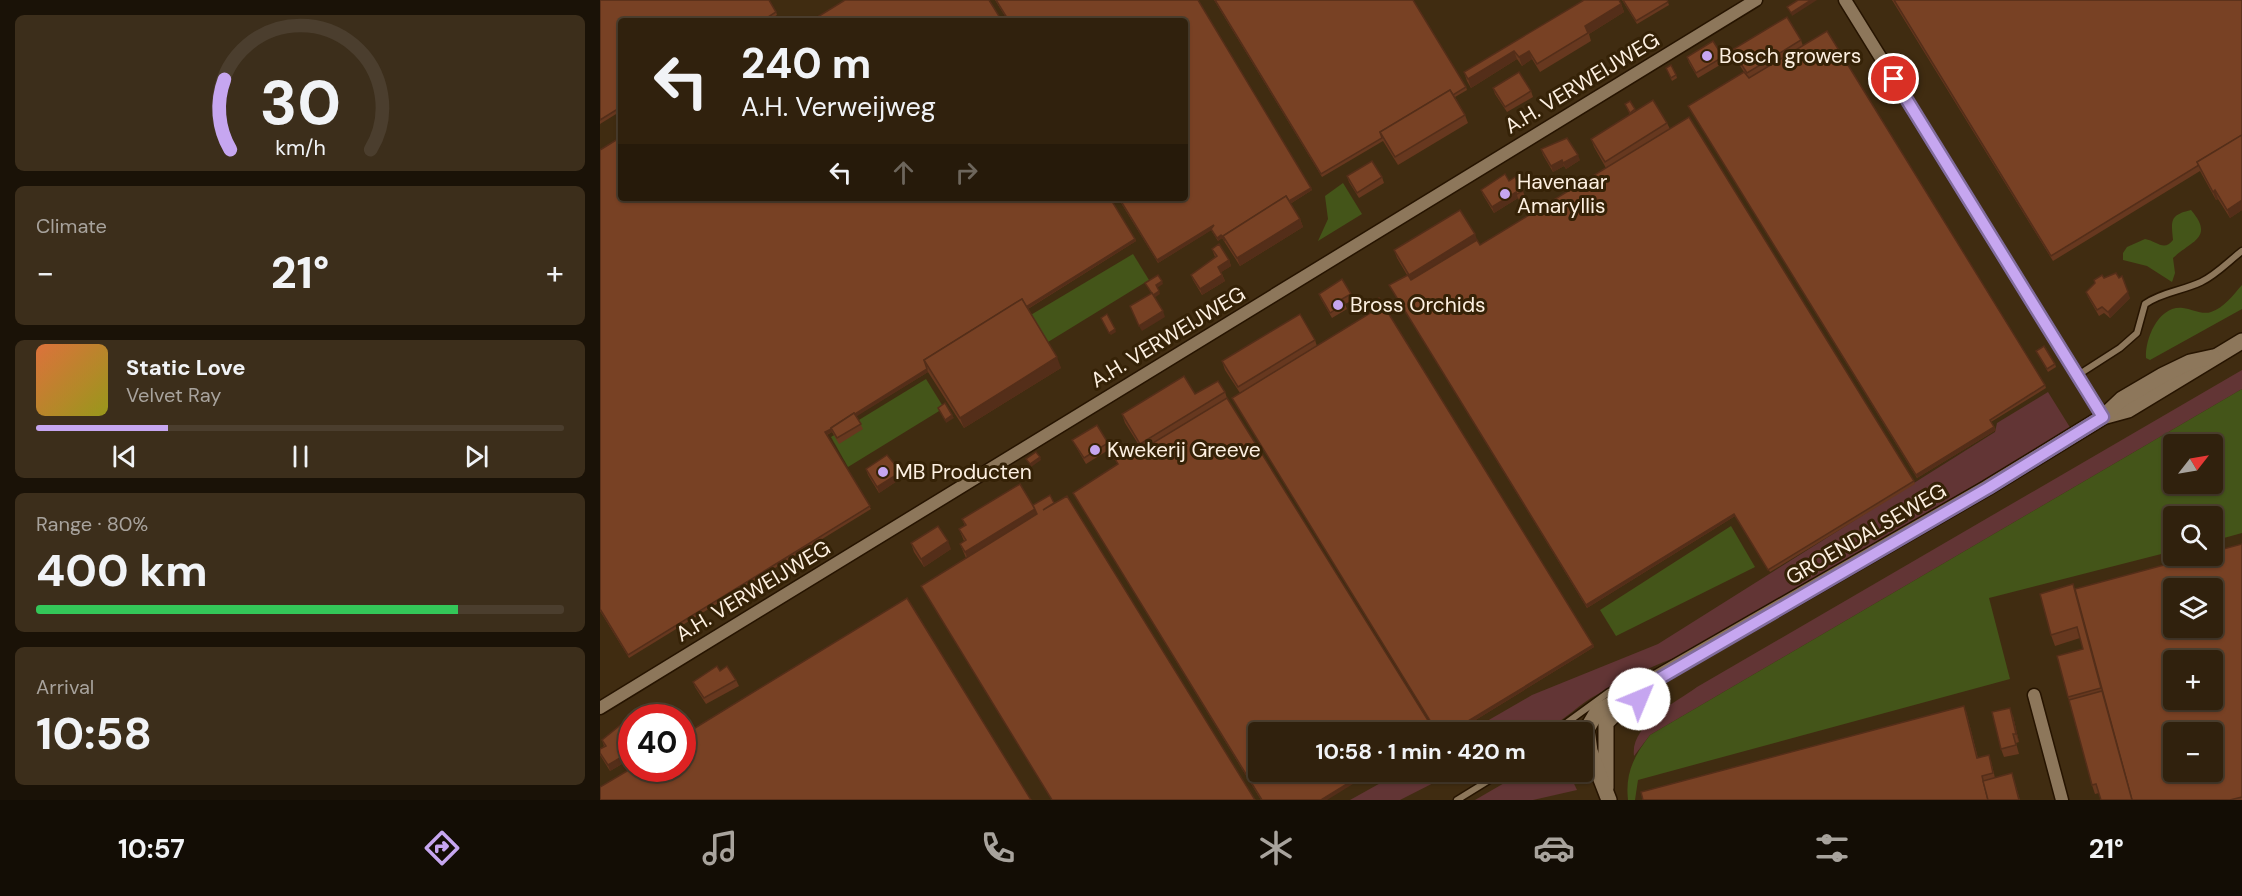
<!DOCTYPE html>
<html lang="en">
<head>
<meta charset="utf-8">
<style>
  :root { --surface:#30210d; --page:#3c2e1b; --text:#f1f3f6; --muted:#a8a39d; --line:#4b3e2e; --accent:#c6a6f0 }
  body { margin:0; font-family:"DM Sans",sans-serif; background:var(--page); color:var(--text); height:100vh; display:flex; flex-direction:column; font-size:22px; white-space:nowrap }
  * { box-sizing:border-box; margin:0 }
  p { font-size:20px; color:var(--muted) }
  .icon { flex:none; width:33px; height:33px; fill:none; stroke:currentColor; stroke-width:2; stroke-linecap:round; stroke-linejoin:round }
  .map { position:relative; flex:1; overflow:hidden }
  .details { display:flex; flex-direction:column; gap:15px; padding:15px; background:#1a1207; width:600px }
  .details>* { flex:none }
  .top-card { position:absolute; left:18px; top:18px; width:570px; height:183px; border-radius:6px; box-shadow:0 2px 4px #0004,0 0 0 2px var(--line); background:#30210d; color:var(--text); overflow:hidden }
  .needle { width:39px; rotate:59deg }
  .controls { position:absolute; left:1563px; top:434px; display:grid; gap:12px }
  .controls a { display:grid; place-items:center; width:60px; height:60px; border-radius:6px; background:var(--surface); box-shadow:0 2px 4px #0004,0 0 0 2px var(--line); font-size:30px }
  .speed { position:absolute; left:18px; top:704px; display:flex; gap:12px; font-size:30px; font-weight:700; text-align:center }
  .speed>* { display:grid; place-content:center; width:78px; height:78px; border-radius:50%; background:var(--surface); box-shadow:0 2px 4px #0004,0 0 0 2px var(--line); line-height:1 }
  .speed .limit { border:9px solid #d22; background:#fff; color:#111 }
  .pin { position:absolute; display:grid; place-items:center; width:51px; height:51px; color:#fff; margin:-26px; border:3px solid #fff; border-radius:50%; box-shadow:0 2px 6px #0007 }
  .me { position:absolute; width:66px; margin:-33px; rotate:45deg; stroke-linejoin:round; filter:drop-shadow(0 0 4px #0008) }
  .turn { display:flex; align-items:center; gap:21px; height:126px; padding:0 24px; font-size:27px }
  .turn .icon { width:78px; height:78px; stroke-width:2.5 }
  .turn b { display:block; font-size:42px; line-height:51px }
  .lanes { display:flex; align-items:center; height:57px; padding:0 24px; background:#0003; justify-content:center; gap:30px; direction:ltr }
  .lanes .off { opacity:.35 }
  .big { font-size:45px; font-weight:700; line-height:1.1 }
  .details .card { flex:1; display:flex; flex-direction:column; justify-content:center; gap:9px; min-width:0; padding:0 21px; border-radius:9px; background:var(--page) }
  .details .dial { align-items:center; gap:0 }
  .dial svg { height:156px; overflow:visible; fill:none; stroke:var(--line); stroke-width:7; stroke-linecap:round; text-anchor:middle }
  .dial text { fill:var(--text); stroke:none }
  .song { display:flex; align-items:center; gap:18px }
  .cover { width:72px; height:72px; border-radius:9px; background:linear-gradient(135deg,hsl(20 70% 55%),hsl(60 70% 35%)) }
  .played { height:6px; border-radius:3px; background:linear-gradient(90deg,var(--accent) 25%,var(--line) 25%) }
  .keys { display:flex; justify-content:space-around; direction:ltr }
  .heat { display:flex; justify-content:space-between; align-items:center; font-size:33px; direction:ltr }
  .charge { height:9px; border-radius:4px; background:linear-gradient(90deg,#34c759 80%,var(--line) 0) }
  .trip { position:absolute; left:648px; top:722px; width:345px; height:60px; border-radius:6px; background:var(--surface); box-shadow:0 2px 4px #0004,0 0 0 2px var(--line); font-weight:700; line-height:60px; text-align:center }
  .tabs { display:flex; height:96px; justify-content:space-around; align-items:center; background:#130d05; color:var(--muted) }
  .tabs .icon { width:42px; height:42px }
  .tabs .selected { color:var(--accent) }
  .tabs b { font-size:27px; color:var(--text) }
  main { display:flex; flex:1; min-height:0 }
  .map>svg:first-child { display:block }
  .green { fill:#623535 }
  .water { fill:#445519; fill-rule:evenodd }
  .lines { fill:none; stroke-linecap:round; stroke-linejoin:round }
  .service-casing { stroke:#261400; stroke-width:9 }
  .minor-casing { stroke:#261400; stroke-width:15 }
  .tertiary-casing { stroke:#261400; stroke-width:18 }
  .service { stroke:#8d775b; stroke-width:6 }
  .minor { stroke:#8d775b; stroke-width:12 }
  .tertiary { stroke:#8d775b; stroke-width:15 }
  .wall { fill:#67381f }
  .shaded-wall { fill:#542e19 }
  .building { fill:#784124; stroke:#542e19; stroke-width:1.5; fill-rule:evenodd }
  .route-casing { stroke:#816c9c; stroke-width:15 }
  .route { stroke:#c6a6f0; stroke-width:10 }
  .poi-dot { fill:#c6a6f0; stroke:#352207; stroke-width:2 }
  .labels { text-anchor:middle; stroke-width:6; stroke-linejoin:round; paint-order:stroke }
  .poi-label { font-size:21px; fill:#fdf0e1; stroke:#352207; text-anchor:start }
  .street-label { font-size:21px; fill:#fdf0e1; stroke:#352207 }
</style>
</head>
<body>
<main>
<section class="details">
<div class="card dial"><svg viewBox="0 0 100 80">
<path d="M14 69A42 42 0 1 1 86 69"/>
<path d="M14 69A42 42 0 0 1 11 33" stroke="#c6a6f0"/>
<text x="50" y="56" font-size="32" font-weight="700">30</text>
<text x="50" y="72" font-size="11">km/h</text>
</svg></div>
<div class="card"><p>Climate</p>
<div class="heat"><a>−</a><b class="big">21°</b><a>+</a></div>
</div>
<div class="card">
<div class="song"><i class="cover"></i><div><b>Static Love</b><p>Velvet Ray</p></div></div>
<div class="played"></div>
<div class="keys"><svg class="icon" aria-label="previous" viewBox="0 0 24 24"><path d="M18 5L8 12l10 7zM5 5v14"/></svg><svg class="icon" aria-label="pause" viewBox="0 0 24 24"><path d="M8 5v14M16 5v14"/></svg><svg class="icon" aria-label="next" viewBox="0 0 24 24"><path d="M6 5l10 7-10 7zM19 5v14"/></svg></div>
</div>
<div class="card"><p>Range · 80%</p><b class="big">400 km</b><div class="charge"></div></div>
<div class="card"><p>Arrival</p><b class="big">10:58</b></div>
</section>
<div class="map">
<svg width="1642" height="800" viewBox="0 0 1642 800">
  <rect width="100%" height="100%" fill="#402c11"/>
  <g class="green">
    <path d="M1642,370v19l-592,346 -16,21c-4,-31 41,-53 63,-69z"/>
    <path d="M1448,392l23,37 -384,224c-33,12 -65,27 -96,45 -17,11 -31,26 -50,33 -16,6 -54,1 -73,1l64,-37 126,-51 337,-212 2,-9z"/>
    <path d="M802,771h55l-57,29h-50z"/>
    <path d="M925,771h43l9,19 -44,10h-58z"/>
  </g>
  <g class="water">
    <path d="M743,183l19,31 -44,27 10,-22 -3,-23z"/>
    <path d="M1591,210c24,28 0,31 -18,48l2,15 -3,9 -25,-16 -24,-6v-7l4,-6 18,-8c12,2 19,13 28,1 -2,-20 -3,-25 18,-30z"/>
    <path d="M533,254l16,26 -101,62 -19,-26z"/>
    <path d="M1642,285v24l-92,51 -4,-2c-1,-20 13,-53 37,-50 9,1 19,7 28,4 13,-4 22,-17 31,-27z"/>
    <path d="M326,379l18,29 -96,59 -17,-30z"/>
    <path d="M1642,389v144l-29,8 -1,-25h-38l-1,35 -184,47 21,81 -372,101 -3,20h-7c-3,-27 6,-44 22,-65zM1574,444h38v39h-38z"/>
    <path d="M1131,526l24,41 -139,69 -16,-26z"/>
  </g>
  <g class="lines">
    <g class="service-casing">
      <g id="service">
        <path d="M1478,375l42,-27 17,-15 8,-29c17,-12 37,-13 56,-22 15,-7 28,-21 41,-31"/>
        <path d="M954,732l55,-40 19,-10 13,2"/>
        <path d="M857,800l47,-29"/>
      </g>
    </g>
    <g class="minor-casing">
      <g id="minor">
        <path d="M1245,0l258,417"/>
        <path d="M1434,695l28,105"/>
        <path d="M0,708l1156,-708"/>
      </g>
    </g>
    <g class="tertiary-casing">
      <g id="tertiary">
        <path d="M1506,416l22,-6 114,-69"/>
        <path d="M1006,788v-65l10,-10"/>
        <path d="M1009,800l-19,-49 -3,-22 10,-17 390,-224 116,-71 19,-18 41,-24 27,-13 23,-5"/>
      </g>
    </g>
    <use href="#service" class="service"/>
    <use href="#minor" class="minor"/>
    <use href="#tertiary" class="tertiary"/>
  </g>
  <g class="wall">
    <path d="M0,0l176,12 1,3 -10,6h-146v90l-21,13z"/>
    <path d="M395,0h203l114,190 -22,14 10,15 3,8 -63,39 -18,-28 -4,3 -7,-11 -53,33 -40,-65h67v-177h-177z"/>
    <path d="M614,0h199l53,87 1,3 -12,7 10,18 3,8 -70,42 -15,-24 -61,36z"/>
    <path d="M1022,0h45l2,5 -32,19z"/>
    <path d="M1292,0h350v210l-12,8 -12,-19 -2,1 -16,-29 -147,90z"/>
    <path d="M1021,4l3,8 -35,22 2,7 -51,31 -8,-13 -10,7 -5,-7 -46,29 -4,-7 -3,-9z"/>
    <path d="M1201,40l2,6 242,339 1,3 -55,34 5,8 -79,48 -229,-372 56,-34 -9,-14 -3,-8z"/>
    <path d="M1087,57h36l2,5 -27,16 -9,-15z"/>
    <path d="M1066,68l10,7 1,3 -5,3z"/>
    <path d="M893,88l38,3 2,6 -26,15 -12,-18z"/>
    <path d="M1025,104l11,7 31,12 3,6 244,352 1,3 -145,88 -35,-56 -148,92 -198,-323 18,-10 -10,-17 -3,-8 83,-10 3,5 126,-77 -12,-21 -3,-8 39,-24z"/>
    <path d="M941,149l39,11 -14,9 -2,-3 -11,6 -10,-17z"/>
    <path d="M0,150l535,89 1,2 -108,68 33,59 -97,60 -36,-56 -72,44 7,13 -24,15 -7,-12 -5,3 44,74 -242,149 -29,-47z"/>
    <path d="M747,176l35,1 2,6 -25,15 -10,-16z"/>
    <path d="M909,181l14,10 2,6 -6,3 -1,-2 -24,15 -11,-18 -2,-5z"/>
    <path d="M612,249l17,11 2,6 -10,6 4,9 -23,14 -9,-15 -2,-5 24,-18z"/>
    <path d="M1504,278l26,20 -20,20 -6,-5 -5,3 -11,-19 -2,-5 9,-9 -1,-3z"/>
    <path d="M719,294h32l2,6 -8,4 2,5 -15,9 -11,-19z"/>
    <path d="M768,304l226,343 -138,85h-19l-204,-332 -1,-2 8,-5 -15,-23 -3,-9 93,-21 2,6 55,-34z"/>
    <path d="M1436,351l19,13 1,3 -8,5z"/>
    <path d="M625,392l2,6 100,402h-66l-188,-307 45,-28 -8,-15 20,7 12,-7 -17,-27 -3,-9 73,-20z"/>
    <path d="M472,440l36,3 2,6 -24,15 -11,-19z"/>
    <path d="M266,469l35,3 2,5 -24,16 -11,-18z"/>
    <path d="M454,504l201,296h-203l-131,-214 45,-28 -6,-14 4,-3 -5,-12 6,-3 -3,-7 71,-14z"/>
    <path d="M311,543l40,6 -27,18 -10,-15z"/>
    <path d="M1642,544v256h-141l-2,-7 -4,1 -3,-9 -35,-129 26,-7 -3,-11 -25,8 -4,-11 24,-46z"/>
    <path d="M120,671l16,9 3,6 -33,18 -11,-17 -2,-5z"/>
    <path d="M1366,711l12,47 13,3 4,17 17,-5 8,27h-377z"/>
    <path d="M1413,716l6,26 -3,1 3,11 -15,3 -3,-8z"/>
    <path d="M2,740l23,15 2,6 -17,10 -10,-16v-6l4,-3z"/>
  </g>
  <g class="shaded-wall">
    <path d="M1211,0h6l-25,16 -1,-3z"/>
    <path d="M1021,4l3,8 -35,22 -4,-8z"/>
    <path d="M914,51l3,8 -46,29 -3,-9z"/>
    <path d="M929,51l3,8 -10,7 -3,-9z"/>
    <path d="M978,155l2,5 -14,9 -3,-6z"/>
    <path d="M962,160l2,6 -11,6 -2,-6z"/>
    <path d="M711,188l1,2 -85,53 -1,-3z"/>
    <path d="M1615,190l3,9 -2,1 -3,-8z"/>
    <path d="M916,192l2,6 -24,15 -2,-6z"/>
    <path d="M1642,200v10l-12,8 -3,-8z"/>
    <path d="M700,219l3,8 -63,39 -3,-8z"/>
    <path d="M614,225l1,3 -57,35 -1,-3z"/>
    <path d="M875,234l3,8 -66,41 -3,-8z"/>
    <path d="M621,235l1,3 -4,3 -1,-3z"/>
    <path d="M535,239l1,2 -206,129 -1,-2z"/>
    <path d="M629,260l2,6 -11,7 -2,-6z"/>
    <path d="M622,275l3,6 -23,14 -2,-6z"/>
    <path d="M1522,276l8,22 -20,20 -2,-6z"/>
    <path d="M562,281l1,3 -6,4 -1,-3z"/>
    <path d="M559,291l1,3 -6,4 -1,-3z"/>
    <path d="M563,311l2,6 -23,14 -3,-5z"/>
    <path d="M515,329l1,3 -5,3 -2,-2z"/>
    <path d="M457,357l4,11 -97,60 -4,-10z"/>
    <path d="M327,369l1,3 -95,59 -2,-2z"/>
    <path d="M352,415l2,3 -8,5 -1,-3z"/>
    <path d="M1394,427l2,3 -79,48 -1,-3z"/>
    <path d="M231,429l1,3 -6,3 -1,-3z"/>
    <path d="M440,457l1,3 -10,7 -1,-3z"/>
    <path d="M301,472l2,5 -24,16 -2,-6z"/>
    <path d="M435,509l3,8 -70,43 -3,-8z"/>
    <path d="M1134,514l1,2 -148,92 -1,-3z"/>
    <path d="M348,541l3,8 -27,18 -3,-8z"/>
    <path d="M993,645l1,2 -138,85h-6z"/>
    <path d="M1410,708l3,8 6,26 -3,-8z"/>
    <path d="M32,744v7l-7,4 2,6 -17,10 -2,-6 14,-15z"/>
    <path d="M768,771h6l-47,29h-6z"/>
  </g>
  <g class="building">
    <path d="M0,0h169l7,12 -14,9h-141v86l-21,13z"/>
    <path d="M245,0h144l13,21h-191z"/>
    <path d="M396,0h202l113,188 -22,13 -3,-5 -63,40 2,5 -4,-6 -4,3 -6,-9 3,-4 -57,35 -38,-62h66v-177h-176z"/>
    <path d="M615,0h198l53,87 -13,8 -3,-5 -70,42 2,6 -61,36z"/>
    <path d="M984,0h35l2,4 -36,22 3,7 -51,31 -8,-13 -10,6 -5,-6 -46,28 -4,-7z"/>
    <path d="M1023,0h44l1,2 -32,19z"/>
    <path d="M1198,0h13l-20,13 -4,-6z"/>
    <path d="M1294,0h348v135l-45,27 2,3 -148,91z"/>
    <path d="M1187,17l14,23 -54,33 -15,-23z"/>
    <path d="M1227,31l218,354 -55,35 4,7 -78,48 -228,-369 56,-34 5,6z"/>
    <path d="M1113,41l10,16 -27,16 -9,-16z"/>
    <path d="M1071,65l5,10 -5,3 -5,-10z"/>
    <path d="M919,72l12,19 -26,16 -12,-19z"/>
    <path d="M850,90l15,25 -70,42 -15,-25z"/>
    <path d="M1053,100l14,23 -62,39 -14,-23z"/>
    <path d="M1030,101l5,8 -5,4 -5,-9z"/>
    <path d="M1089,117l225,364 -146,89 -34,-56 -148,91 -197,-320 19,-10 3,5 66,-40 3,5z"/>
    <path d="M1642,135v65l-15,10 -12,-20 -2,2 -16,-30z"/>
    <path d="M21,137v61h489l25,41 -109,68 -4,-8 -98,61 3,9 -72,45 -1,-1 -23,15v1l-6,3 45,74 -242,149 -28,-46v-459z"/>
    <path d="M967,138l11,17 -15,8 -1,-3 -11,6 -10,-17z"/>
    <path d="M772,161l10,16 -25,16 -10,-17z"/>
    <path d="M905,174l4,7 6,-4 8,14 -6,3 -1,-2 -24,15 -11,-17z"/>
    <path d="M686,196l14,23 -63,39 -14,-22z"/>
    <path d="M860,210l15,24 -66,41 -15,-25z"/>
    <path d="M619,244l10,16 -11,7 4,8 -22,14 -9,-14 26,-19 -5,-7z"/>
    <path d="M1516,273l3,5 3,-2 6,16 -20,20 -6,-5 -5,3 -11,-18 9,-9 -1,-3 8,-5 2,3z"/>
    <path d="M558,275l4,6 -6,4 3,6 -6,4 -8,-12z"/>
    <path d="M742,279l9,15 -9,5 3,4 -15,10 -11,-19z"/>
    <path d="M552,293l11,18 -24,15 -9,-20z"/>
    <path d="M779,298l214,347 -143,87h-13l-205,-334 140,-86 -4,-8z"/>
    <path d="M422,299l35,58 -97,61 -36,-58z"/>
    <path d="M507,314l8,15 -6,4 -8,-15z"/>
    <path d="M700,314l15,26 -77,47 -16,-26z"/>
    <path d="M1444,346l11,18 -8,5 -11,-18z"/>
    <path d="M584,376l11,18 23,-13 7,11 -85,52 -18,-30z"/>
    <path d="M627,398l207,332 -3,2h-173v39h110l-47,29h-59l-189,-307 45,-29 -8,-14 11,-7 9,14z"/>
    <path d="M345,403l7,12 -7,5 -7,-12z"/>
    <path d="M254,413l7,11 -24,14 -6,-10z"/>
    <path d="M497,425l11,18 -24,15 -12,-18z"/>
    <path d="M436,452l4,5 -10,7 -4,-5z"/>
    <path d="M287,455l14,17 -24,15 -11,-18z"/>
    <path d="M420,484l15,25 -70,43 -5,-8 6,-4 -7,-11 7,-4 -4,-6z"/>
    <path d="M450,495l4,8 -11,7 24,-14 188,304h-203l-131,-214 116,-72 -4,-9z"/>
    <path d="M338,526l10,15 -27,18 -10,-16z"/>
    <path d="M1642,544v253l-12,3h-98l-57,-211 126,-34h11v-3zM1574,588h38v39h-38zM1574,660h38v39h-38zM1574,732h38v39h-38z"/>
    <path d="M1473,584l28,104 -33,9 -11,-41 26,-7 -6,-22 -26,8 -11,-41z"/>
    <path d="M307,598l124,202h-431v-13l32,-19h50v-32z"/>
    <path d="M117,666l3,5 7,-5 9,14 -32,18 -11,-16z"/>
    <path d="M1502,691l30,109h-31l-5,-16 -4,1 -23,-85z"/>
    <path d="M1364,706l13,52 12,-3 4,18 -11,3 6,24h-345l-2,-8z"/>
    <path d="M1410,708l6,26h-3l3,11 -15,4 -9,-37z"/>
    <path d="M29,718l3,4v22l-10,6 3,5 -17,10 -8,-12v-4l6,-3 -4,-6z"/>
    <path d="M1412,773l7,27h-31l-5,-19z"/>
  </g>
  <g class="lines">
    <g class="route-casing">
      <path id="route" d="M1039,699l9,-14 340,-197 115,-71 -209,-338"/>
    </g>
    <use href="#route" class="route"/>
  </g>
  <g class="poi-dot">
    <circle cx="1107" cy="56" r="6"/>
    <circle cx="905" cy="194" r="6"/>
    <circle cx="738" cy="305" r="6"/>
    <circle cx="495" cy="450" r="6"/>
    <circle cx="283" cy="472" r="6"/>
  </g>
  <g class="labels">
    <g class="poi-label">
      <text x="1119" y="63">Bosch growers</text>
      <text x="917" y="189">Havenaar<tspan x="917" dy="24">Amaryllis</tspan></text>
      <text x="750" y="312">Bross Orchids</text>
      <text x="507" y="457">Kwekerij Greeve</text>
      <text x="295" y="479">MB Producten</text>
    </g>
    <g class="street-label">
      <text transform="translate(982 83) rotate(-31)" y="7">A.H. VERWEIJWEG</text>
      <text transform="translate(568 337) rotate(-31)" y="7">A.H. VERWEIJWEG</text>
      <text transform="translate(1266 534) rotate(-30)" y="7">GROENDALSEWEG</text>
      <text transform="translate(153 591) rotate(-31)" y="7">A.H. VERWEIJWEG</text>
    </g>
  </g>
</svg>
<div class="controls">
<a><svg class="needle" viewBox="-14 -14 28 28"><path d="M0-13l5 13h-10z" fill="#e53935"/><path d="M0 13l5-13h-10z" fill="#a8a39d"/></svg></a>
<a><svg class="icon" aria-label="search" viewBox="0 0 24 24"><circle cx="10" cy="10" r="6"/><path d="M15 15l6 6"/></svg></a>
<a><svg class="icon" aria-label="layers" viewBox="0 0 24 24"><path d="M12 4l9 5-9 5-9-5zM3 14l9 5 9-5"/></svg></a>
<a>+</a>
<a>−</a>
</div>
<div class="speed"><div class="limit">40</div></div>
<div class="pin" style="left:1294px;top:79px;background:#d93025"><svg class="icon" aria-label="arrive" viewBox="0 0 24 24"><path d="M6 21V4h12l-3 4 3 4H6"/></svg></div>
<svg class="me" style="left:1039px;top:699px" viewBox="-20 -20 40 40"><circle r="19" fill="#fff"/><path d="M0-13L10 11 0 6-10 11z" fill="#c6a6f0"/></svg>
<div class="trip">10:58 · 1 min · 420 m</div>
<div class="top-card">
<div class="turn"><svg class="icon" aria-label="left" viewBox="0 0 24 24"><path d="M17 20v-9H6M10 6l-5 5 5 5"/></svg><div><b>240 m</b>A.H. Verweijweg</div></div>
<div class="lanes"><svg class="icon" aria-label="left" viewBox="0 0 24 24"><path d="M17 20v-9H6M10 6l-5 5 5 5"/></svg><svg class="icon off" aria-label="ahead" viewBox="0 0 24 24"><path d="M12 20V5M6 11l6-6 6 6"/></svg><svg class="icon off" aria-label="right" viewBox="0 0 24 24"><path d="M7 20v-9h11M14 6l5 5-5 5"/></svg></div>
</div>
</div>
</main>
<nav class="tabs">
<b>10:57</b>
<svg class="icon selected" aria-label="directions" viewBox="0 0 24 24"><path d="M12 3l9 9-9 9-9-9zM9 14v-3h6M13 9l2 2-2 2"/></svg>
<svg class="icon" aria-label="music" viewBox="0 0 24 24"><path d="M9 18V5l10-2v13"/><circle cx="6" cy="18" r="3"/><circle cx="16" cy="16" r="3"/></svg>
<svg class="icon" aria-label="phone" viewBox="0 0 24 24"><path d="M5 4h4l2 5-3 2q2 4 5 5l2-3 5 2v4C11 20 4 13 5 4z"/></svg>
<svg class="icon" aria-label="climate" viewBox="0 0 24 24"><path d="M12 3v18M4 7l16 10M4 17L20 7"/></svg>
<svg class="icon" aria-label="car" viewBox="0 0 24 24"><path d="M5 17H2v-5l4-1 3-4h7l3 4 3 1v5h-3M9 17h6M6 11h13"/><circle cx="7" cy="17" r="2"/><circle cx="17" cy="17" r="2"/></svg>
<svg class="icon" aria-label="filters" viewBox="0 0 24 24"><path d="M4 7h16M4 17h16"/><circle cx="9" cy="7" r="2"/><circle cx="15" cy="17" r="2"/></svg>
<b>21°</b>
</nav>
</body>
</html>
